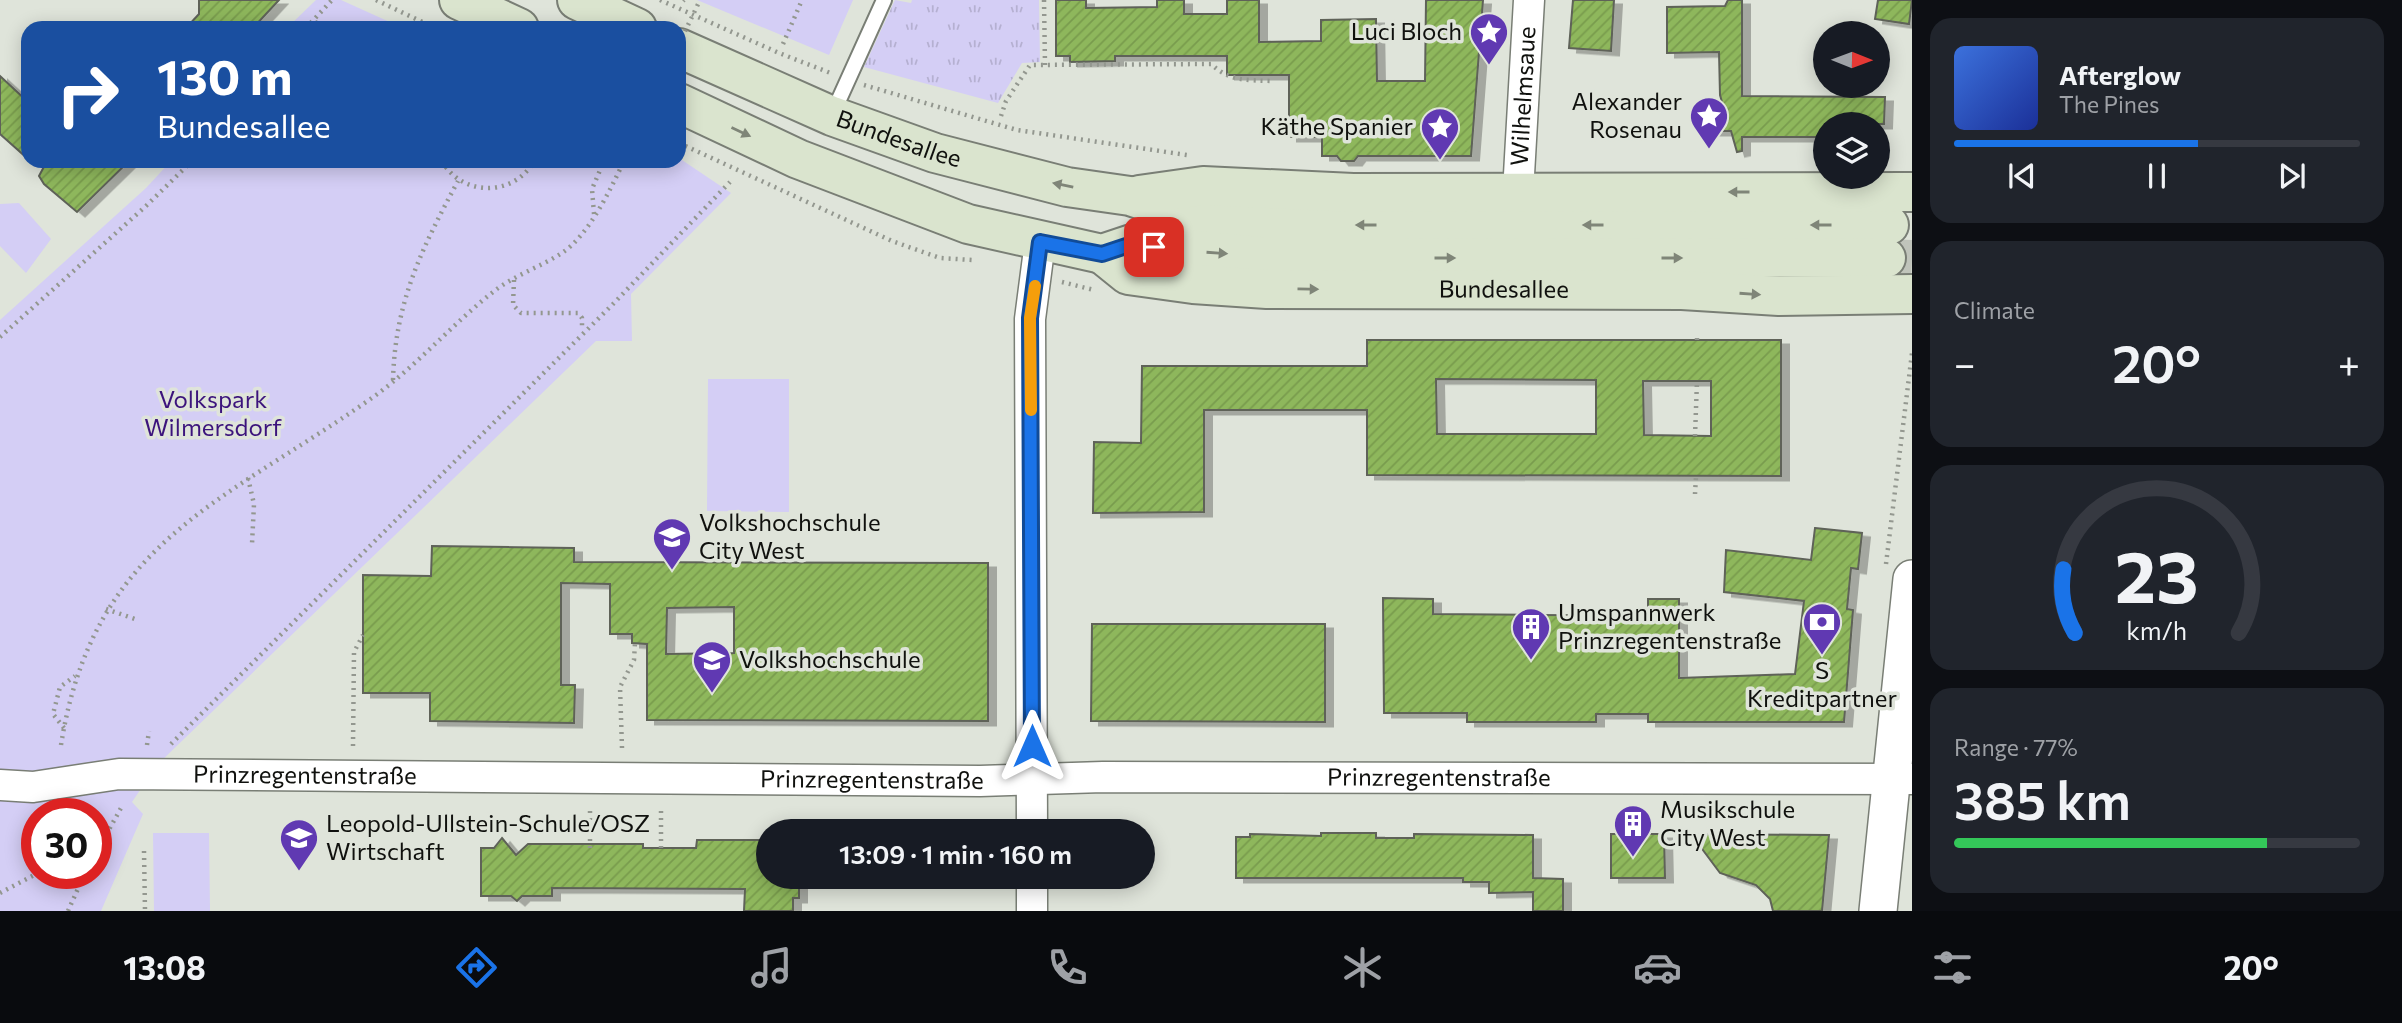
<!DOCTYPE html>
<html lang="en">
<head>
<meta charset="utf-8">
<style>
  :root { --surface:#171b24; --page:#20242c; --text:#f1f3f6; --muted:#9ea1a6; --line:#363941; --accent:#1a73e8 }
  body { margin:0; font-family:Commissioner,sans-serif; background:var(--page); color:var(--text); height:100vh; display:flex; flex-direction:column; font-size:26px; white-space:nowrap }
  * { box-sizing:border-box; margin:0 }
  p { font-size:23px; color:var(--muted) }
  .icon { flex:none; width:38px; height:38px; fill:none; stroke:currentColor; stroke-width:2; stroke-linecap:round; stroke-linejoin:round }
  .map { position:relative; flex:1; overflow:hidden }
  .details { display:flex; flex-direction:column; gap:18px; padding:18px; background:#0d0f14; width:490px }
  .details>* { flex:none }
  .hud { position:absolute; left:21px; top:21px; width:665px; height:147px; border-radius:21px; box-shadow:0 4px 18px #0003; background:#1a4fa0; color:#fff; overflow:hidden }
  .needle { width:46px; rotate:91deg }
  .fabs { position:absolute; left:1813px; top:21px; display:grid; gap:14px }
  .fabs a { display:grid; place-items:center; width:77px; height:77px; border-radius:50%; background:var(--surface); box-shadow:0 4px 18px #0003; font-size:35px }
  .speed { position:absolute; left:21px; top:798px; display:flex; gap:14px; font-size:35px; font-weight:700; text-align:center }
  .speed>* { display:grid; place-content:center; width:91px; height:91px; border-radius:50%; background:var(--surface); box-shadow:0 4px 18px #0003; line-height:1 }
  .speed .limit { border:10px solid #d22; background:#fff; color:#111 }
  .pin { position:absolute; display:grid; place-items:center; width:60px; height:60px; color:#fff; margin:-30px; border-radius:14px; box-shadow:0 4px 10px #0006 }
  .me { position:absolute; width:77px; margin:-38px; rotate:0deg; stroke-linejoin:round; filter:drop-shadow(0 0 5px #0008) }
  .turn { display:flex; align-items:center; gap:24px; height:147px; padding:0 21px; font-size:32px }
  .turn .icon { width:91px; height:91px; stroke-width:2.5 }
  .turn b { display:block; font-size:49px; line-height:60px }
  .big { font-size:52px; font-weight:600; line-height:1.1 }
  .details .card { flex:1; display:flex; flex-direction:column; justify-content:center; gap:10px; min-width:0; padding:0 24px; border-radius:21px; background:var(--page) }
  .details .dial { align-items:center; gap:0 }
  .dial svg { height:182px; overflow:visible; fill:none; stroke:var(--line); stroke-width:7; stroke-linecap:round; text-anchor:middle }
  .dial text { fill:var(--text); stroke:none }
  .song { display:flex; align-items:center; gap:21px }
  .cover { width:84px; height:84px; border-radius:10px; background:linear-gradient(135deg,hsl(220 70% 55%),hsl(230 70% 35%)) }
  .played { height:7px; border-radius:4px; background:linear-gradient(90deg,var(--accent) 60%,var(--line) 60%) }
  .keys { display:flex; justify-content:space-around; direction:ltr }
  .heat { display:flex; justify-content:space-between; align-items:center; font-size:38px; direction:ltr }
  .charge { height:10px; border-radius:5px; background:linear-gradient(90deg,#34c759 77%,var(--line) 0) }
  .trip { position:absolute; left:756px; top:819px; width:399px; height:70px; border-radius:35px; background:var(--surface); box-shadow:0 4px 18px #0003; font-weight:600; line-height:70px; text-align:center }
  .tab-bar { display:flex; height:112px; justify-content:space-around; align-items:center; background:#090b0e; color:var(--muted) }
  .tab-bar .icon { width:49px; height:49px }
  .tab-bar .on { color:var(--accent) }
  .tab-bar b { font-size:32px; color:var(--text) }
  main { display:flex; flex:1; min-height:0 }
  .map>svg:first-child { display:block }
  .grass { fill:url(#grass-tufts) }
  .park { fill:#d4cef5; fill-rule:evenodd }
  .building { fill:url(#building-hatch); stroke:#5e6259; stroke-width:2; fill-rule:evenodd; filter:url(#shadow) }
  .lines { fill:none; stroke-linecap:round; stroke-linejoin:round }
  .secondary-tunnel { stroke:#c0c4bb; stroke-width:38; stroke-dasharray:38 19; stroke-linecap:butt }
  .service-casing { stroke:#797e75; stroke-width:18 }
  .minor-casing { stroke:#797e75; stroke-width:33 }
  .tertiary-casing { stroke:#797e75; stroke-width:40 }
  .secondary-casing { stroke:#797e75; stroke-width:42 }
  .path { stroke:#93978f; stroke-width:4.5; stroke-dasharray:2 5; stroke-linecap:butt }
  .service { stroke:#fff; stroke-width:14 }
  .minor { stroke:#fff; stroke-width:30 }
  .tertiary { stroke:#fff; stroke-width:37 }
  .secondary { stroke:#dae4ce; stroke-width:38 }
  .path-bridge { stroke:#93978f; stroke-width:4.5; stroke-dasharray:2 5; stroke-linecap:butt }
  .oneway { fill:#7f8578 }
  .route-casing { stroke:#114b97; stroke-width:18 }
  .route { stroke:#1a73e8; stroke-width:12 }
  .slow { stroke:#f59e0b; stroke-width:12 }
  .labels { text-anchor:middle; stroke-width:7; stroke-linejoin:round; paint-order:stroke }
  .poi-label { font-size:24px; fill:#10110e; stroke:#dfe4da; text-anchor:start }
  .street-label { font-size:24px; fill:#10110e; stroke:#dfe4da }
  .park-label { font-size:24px; fill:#3c147c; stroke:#dfe4da }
</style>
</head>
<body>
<main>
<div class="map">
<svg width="1912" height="911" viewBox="0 0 1912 911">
  <defs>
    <pattern id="grass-tufts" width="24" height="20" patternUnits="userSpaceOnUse" patternTransform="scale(1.75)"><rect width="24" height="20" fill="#d4cef5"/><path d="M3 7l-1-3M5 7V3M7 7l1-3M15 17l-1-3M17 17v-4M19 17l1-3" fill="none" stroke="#b5b0d1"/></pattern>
    <pattern id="building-hatch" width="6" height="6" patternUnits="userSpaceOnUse" patternTransform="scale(1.75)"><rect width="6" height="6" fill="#8eb75b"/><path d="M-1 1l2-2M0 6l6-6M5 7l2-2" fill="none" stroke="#799c4e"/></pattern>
    <filter id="shadow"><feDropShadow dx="8" dy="4.5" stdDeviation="0" flood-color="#0004"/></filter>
  </defs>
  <rect width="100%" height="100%" fill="#dfe4da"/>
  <path class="grass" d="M895,0l16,3 1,-3h127l1,62 -18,1 -24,40 -134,-36z"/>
  <g class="park">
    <path d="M316,0h25l62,28h-116z"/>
    <path d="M697,0h156l-24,55z"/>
    <path d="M679,158l52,35 -100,101 1,47h-36l-439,424 -25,37 11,12 -42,97h-101v-591l146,-132 25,-27h508zM37,814h59v59h-59z"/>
    <path d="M19,203l32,36 -25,34 -26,-27v-42z"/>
    <path d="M708,379h81v133l-82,-1z"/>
    <path d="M153,833h56l1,78h-56z"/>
  </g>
  <g class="building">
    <path d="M199,0h80l-26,28h-67l13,-14z"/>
    <path d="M1056,0h30v8l71,-1v-7h27v14h43v-14h32v42l62,-1v-21l55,-1 1,62h48l1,-81h57l-12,156h-113l-4,5h-13l-4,-5h-15v-19h-33v-62h-62v-19h-112v5l-45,1v-6h-14z"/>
    <path d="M1573,0h41l-3,51 -42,-3z"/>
    <path d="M1728,0h14v96l143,1 -1,27h-59v13h-83v14l-5,1 -6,-21h-21l1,-22h13l-4,-14 -1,-43 -52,1v-46l58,-1z"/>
    <path d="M1878,0h34l-3,24 -34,-5z"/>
    <path d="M0,76l28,26v57l-28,-25z"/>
    <path d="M47,161h82l-52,51 -33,-28 -5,-8z"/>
    <path d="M1367,340h414v136l-414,-1v-65h-163v102l-111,1 1,-71 47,1 1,-77h225zM1436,379l160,1v54h-159zM1643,381h68v55l-67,-1z"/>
    <path d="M1815,528l47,5 -4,36 -7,-1 -4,41 6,1 -9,112h-196v-8h-52v8h-129v-9h-83l-1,-115 50,1v15l215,2v-17h31v79l116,-4 9,-73 -80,-9 2,-42 85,10z"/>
    <path d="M432,546l142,2v14l414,1v158l-341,-1v-76l-15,-1v-9h-22v-50l-49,-1v102h14l-1,38 -144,-2v-28h-67v-118l68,1zM734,607v46l-68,1 1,-46z"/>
    <path d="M1092,624h233v98l-234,-1z"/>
    <path d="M1321,833h55v5h38v-4l119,1v43l30,1v32h-30v-19l-44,1v-11h-26v-4h-227v-41h14v-3l71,2z"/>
    <path d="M1611,834h53l1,44h-54z"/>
    <path d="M1691,834l138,1 -7,76h-49l-3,-12 -14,-14 -36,-12z"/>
    <path d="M502,838l14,17 12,-11h115v4h53l1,-8h71v37h31v21h-6v13h-49l1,-22 -193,-1v8h-30l-5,5 -6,-5h-30v-48h13z"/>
  </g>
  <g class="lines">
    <path class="secondary-tunnel" d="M1886,258l26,1"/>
    <g class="service-casing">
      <path id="service" d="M832,115l52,-115"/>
    </g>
    <g class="minor-casing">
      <g id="minor">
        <path id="s1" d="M1518,192l11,-192"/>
        <path id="s2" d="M0,785l33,2 86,-13 861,7 123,-4 809,2"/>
        <path d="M1032,831l-2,-512 10,-77"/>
        <path d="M1032,877v34"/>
      </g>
    </g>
    <g class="tertiary-casing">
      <path id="tertiary" d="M1878,911l34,-332"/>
    </g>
    <g class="secondary-casing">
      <g id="secondary">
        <path d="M459,0l60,28"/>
        <path d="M577,0l60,28"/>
        <path id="s3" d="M679,48l153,68 103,37 132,34 63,9 70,23 169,6h520"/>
        <path d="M679,103l119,56 170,65 134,30 30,-10 140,13 614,1"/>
        <path d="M1139,195l64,-9 150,7 559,-1"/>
        <path id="s4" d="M1102,254l26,21 65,9 74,5 415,1 97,6 133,-2"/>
      </g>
    </g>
    <g class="path">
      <path d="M376,0l59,28"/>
      <path d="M660,0l119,53 54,21"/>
      <path d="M1044,0l1,65"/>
      <path d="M683,1l1,-1"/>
      <path d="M315,21l4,7"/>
      <path d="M306,28l26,-28"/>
      <path d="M783,44l19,-44"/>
      <path d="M864,85l153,45 170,25"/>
      <path d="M1001,116l5,-15 24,-36 181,-1c19,18 37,16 62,17"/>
      <path d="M679,143l213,98 48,17 32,2"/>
      <path d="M442,161c20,36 72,36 92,0"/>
      <path d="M594,214l-2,-25 12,-28"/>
      <path d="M514,280l-1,25 8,8h57l4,5v12"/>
      <path d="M1062,282l32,8"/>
      <path d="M0,337l146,-131 46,-45"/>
      <path d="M1697,340v-7"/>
      <path d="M393,380c2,-78 29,-132 65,-199"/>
      <path d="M1695,436l2,-55"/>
      <path d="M248,478l6,26 -2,40"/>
      <path d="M1695,494l1,-18"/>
      <path d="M1886,564l26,-211"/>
      <path d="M106,609l29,10"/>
      <path d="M64,728l-11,-14 7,-27 15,-11"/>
      <path d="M171,744l443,-441 116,-121"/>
      <path d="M61,745c32,-201 159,-241 308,-345 45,-31 81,-74 124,-108 20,-16 47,-25 69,-39 27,-18 48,-63 62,-92"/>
      <path d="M147,745l2,-14"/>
      <path d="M353,746l1,-94 9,-17"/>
      <path d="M622,748l-2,-61 14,-27 1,-17"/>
      <path d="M590,848v-41"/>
      <path d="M661,848v-41"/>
      <path d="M144,851l1,60"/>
      <path d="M96,853l25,-45"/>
      <path d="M63,873l16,12"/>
      <path d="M0,893l38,-20"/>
      <path d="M68,911l17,-38"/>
    </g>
    <use href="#service" class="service"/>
    <use href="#minor" class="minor"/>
    <use href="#tertiary" class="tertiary"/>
    <use href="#secondary" class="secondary"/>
    <path class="path-bridge" d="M679,44l21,-44"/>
  </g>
  <defs><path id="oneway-solid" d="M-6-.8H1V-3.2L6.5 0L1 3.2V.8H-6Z" transform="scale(1.75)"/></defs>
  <g class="oneway">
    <use href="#oneway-solid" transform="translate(741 132) rotate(25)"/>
    <use href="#oneway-solid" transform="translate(1063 185) rotate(-168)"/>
    <use href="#oneway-solid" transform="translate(1739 192) rotate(180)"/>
    <use href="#oneway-solid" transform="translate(1366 225) rotate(-180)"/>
    <use href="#oneway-solid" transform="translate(1593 225) rotate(180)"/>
    <use href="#oneway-solid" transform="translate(1821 225) rotate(180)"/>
    <use href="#oneway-solid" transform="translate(1217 253) rotate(4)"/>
    <use href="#oneway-solid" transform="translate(1445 258)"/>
    <use href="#oneway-solid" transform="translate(1672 258)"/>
    <use href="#oneway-solid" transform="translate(1308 289) rotate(1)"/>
    <use href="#oneway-solid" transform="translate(1750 294) rotate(4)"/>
  </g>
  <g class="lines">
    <g class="route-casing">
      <path id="route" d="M1032,746l-2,-428 10,-76 62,12 30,-10 22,3"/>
    </g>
    <use href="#route" class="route"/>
    <path class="slow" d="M1031,410l-1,-92 5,-32"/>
  </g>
  <defs>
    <g id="sight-pin" transform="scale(2.0125)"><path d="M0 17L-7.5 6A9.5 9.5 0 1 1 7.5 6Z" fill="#6039b2" stroke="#dfe4da"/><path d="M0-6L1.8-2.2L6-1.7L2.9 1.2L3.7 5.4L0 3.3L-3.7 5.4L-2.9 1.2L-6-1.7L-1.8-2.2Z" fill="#fff"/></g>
    <g id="school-pin" transform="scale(2.0125)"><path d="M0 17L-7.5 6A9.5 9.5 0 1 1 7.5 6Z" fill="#6039b2" stroke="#dfe4da"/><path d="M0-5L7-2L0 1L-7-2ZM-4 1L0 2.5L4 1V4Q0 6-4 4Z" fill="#fff"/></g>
    <g id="bank-pin" transform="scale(2.0125)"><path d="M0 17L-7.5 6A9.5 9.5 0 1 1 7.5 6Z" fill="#6039b2" stroke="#dfe4da"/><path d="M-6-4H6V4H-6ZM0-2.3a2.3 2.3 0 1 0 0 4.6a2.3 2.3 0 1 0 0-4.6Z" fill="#fff"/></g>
    <g id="building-pin" transform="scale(2.0125)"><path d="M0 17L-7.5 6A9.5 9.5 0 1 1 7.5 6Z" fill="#6039b2" stroke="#dfe4da"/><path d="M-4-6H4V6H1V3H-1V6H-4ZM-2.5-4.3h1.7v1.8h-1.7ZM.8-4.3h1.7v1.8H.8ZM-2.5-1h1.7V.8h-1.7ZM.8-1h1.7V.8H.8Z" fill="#fff"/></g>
    <g id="university-pin" transform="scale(2.0125)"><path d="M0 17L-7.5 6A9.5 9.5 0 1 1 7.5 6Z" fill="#6039b2" stroke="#dfe4da"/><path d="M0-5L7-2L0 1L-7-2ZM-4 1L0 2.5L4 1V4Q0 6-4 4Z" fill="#fff"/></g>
  </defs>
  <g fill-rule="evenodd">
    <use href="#sight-pin" x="1489" y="32"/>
    <use href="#sight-pin" x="1709" y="116"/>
    <use href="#sight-pin" x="1440" y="127"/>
    <use href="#school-pin" x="672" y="537"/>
    <use href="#bank-pin" x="1822" y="622"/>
    <use href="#building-pin" x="1531" y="627"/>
    <use href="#university-pin" x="712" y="660"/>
    <use href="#building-pin" x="1633" y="824"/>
    <use href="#school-pin" x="299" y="838"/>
  </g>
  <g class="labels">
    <g class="poi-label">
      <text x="1462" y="40" text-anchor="end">Luci Bloch</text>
      <text x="1682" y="110" text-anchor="end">Alexander<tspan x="1682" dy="28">Rosenau</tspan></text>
      <text x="1413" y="135" text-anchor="end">Käthe Spanier</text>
      <text x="699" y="531">Volkshochschule<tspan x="699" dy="28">City West</tspan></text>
      <text x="1558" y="621">Umspannwerk<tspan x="1558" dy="28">Prinzregentenstraße</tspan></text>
      <text x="739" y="668">Volkshochschule</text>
      <text x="1822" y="679" text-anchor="middle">S<tspan x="1822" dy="28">Kreditpartner</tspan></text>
      <text x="1660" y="818">Musikschule<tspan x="1660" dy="28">City West</tspan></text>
      <text x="326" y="832">Leopold-Ullstein-Schule/OSZ<tspan x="326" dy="28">Wirtschaft</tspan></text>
    </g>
    <g class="street-label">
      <text dy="8" stroke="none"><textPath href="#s1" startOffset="96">Wilhelmsaue</textPath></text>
      <text dy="8" stroke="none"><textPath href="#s3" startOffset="238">Bundesallee</textPath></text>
      <text dy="8" stroke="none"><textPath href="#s4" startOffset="410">Bundesallee</textPath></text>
      <text dy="8" stroke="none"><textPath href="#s2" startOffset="306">Prinzregentenstraße</textPath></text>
      <text dy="8" stroke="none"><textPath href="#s2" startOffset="1440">Prinzregentenstraße</textPath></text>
      <text dy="8" stroke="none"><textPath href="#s2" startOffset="873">Prinzregentenstraße</textPath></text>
    </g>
    <g class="park-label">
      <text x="213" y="408">Volkspark<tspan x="213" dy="28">Wilmersdorf</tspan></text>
    </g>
  </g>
</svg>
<div class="fabs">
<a><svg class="needle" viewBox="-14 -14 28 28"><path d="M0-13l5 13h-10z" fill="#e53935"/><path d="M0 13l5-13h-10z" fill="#9ea1a6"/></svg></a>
<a><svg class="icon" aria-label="layers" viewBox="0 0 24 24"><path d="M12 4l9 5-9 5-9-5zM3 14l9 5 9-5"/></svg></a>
</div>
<div class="speed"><div class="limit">30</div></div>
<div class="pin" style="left:1154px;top:247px;background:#d93025"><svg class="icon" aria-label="arrive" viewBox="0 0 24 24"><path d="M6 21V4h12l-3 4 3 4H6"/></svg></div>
<svg class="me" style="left:1032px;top:746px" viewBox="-20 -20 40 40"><path d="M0-17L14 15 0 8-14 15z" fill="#1a73e8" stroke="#fff" stroke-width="4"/></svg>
<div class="trip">13:09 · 1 min · 160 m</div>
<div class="hud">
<div class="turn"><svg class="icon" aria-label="right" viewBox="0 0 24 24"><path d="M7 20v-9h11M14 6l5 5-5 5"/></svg><div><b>130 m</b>Bundesallee</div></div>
</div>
</div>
<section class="details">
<div class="card">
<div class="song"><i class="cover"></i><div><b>Afterglow</b><p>The Pines</p></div></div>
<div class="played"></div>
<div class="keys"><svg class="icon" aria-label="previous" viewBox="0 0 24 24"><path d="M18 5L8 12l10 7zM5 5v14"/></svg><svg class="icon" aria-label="pause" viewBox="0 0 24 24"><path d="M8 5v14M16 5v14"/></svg><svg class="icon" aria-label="next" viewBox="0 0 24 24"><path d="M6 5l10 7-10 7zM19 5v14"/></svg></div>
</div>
<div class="card"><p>Climate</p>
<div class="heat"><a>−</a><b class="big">20°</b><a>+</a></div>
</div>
<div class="card dial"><svg viewBox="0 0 100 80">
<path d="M14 69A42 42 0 1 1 86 69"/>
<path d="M14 69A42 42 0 0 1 9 41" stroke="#1a73e8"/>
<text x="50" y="56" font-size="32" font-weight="700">23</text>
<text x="50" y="72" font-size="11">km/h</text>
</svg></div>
<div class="card"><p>Range · 77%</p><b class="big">385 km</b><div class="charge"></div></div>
</section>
</main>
<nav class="tab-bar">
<b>13:08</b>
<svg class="icon on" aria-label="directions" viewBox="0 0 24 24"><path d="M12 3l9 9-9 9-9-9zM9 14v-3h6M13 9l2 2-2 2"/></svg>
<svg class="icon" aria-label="music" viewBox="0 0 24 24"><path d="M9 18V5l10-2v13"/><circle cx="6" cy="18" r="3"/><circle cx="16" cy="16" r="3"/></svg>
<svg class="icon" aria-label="phone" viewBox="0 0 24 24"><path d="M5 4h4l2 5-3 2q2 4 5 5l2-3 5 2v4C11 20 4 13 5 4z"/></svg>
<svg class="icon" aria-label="climate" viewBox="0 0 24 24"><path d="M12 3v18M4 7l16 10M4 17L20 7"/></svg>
<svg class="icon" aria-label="car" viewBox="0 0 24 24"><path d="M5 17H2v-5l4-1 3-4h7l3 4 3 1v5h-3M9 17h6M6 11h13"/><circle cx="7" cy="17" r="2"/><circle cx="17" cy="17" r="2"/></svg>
<svg class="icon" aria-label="filters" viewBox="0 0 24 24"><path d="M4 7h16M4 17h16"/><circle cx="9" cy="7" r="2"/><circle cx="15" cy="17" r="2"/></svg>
<b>20°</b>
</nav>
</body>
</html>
